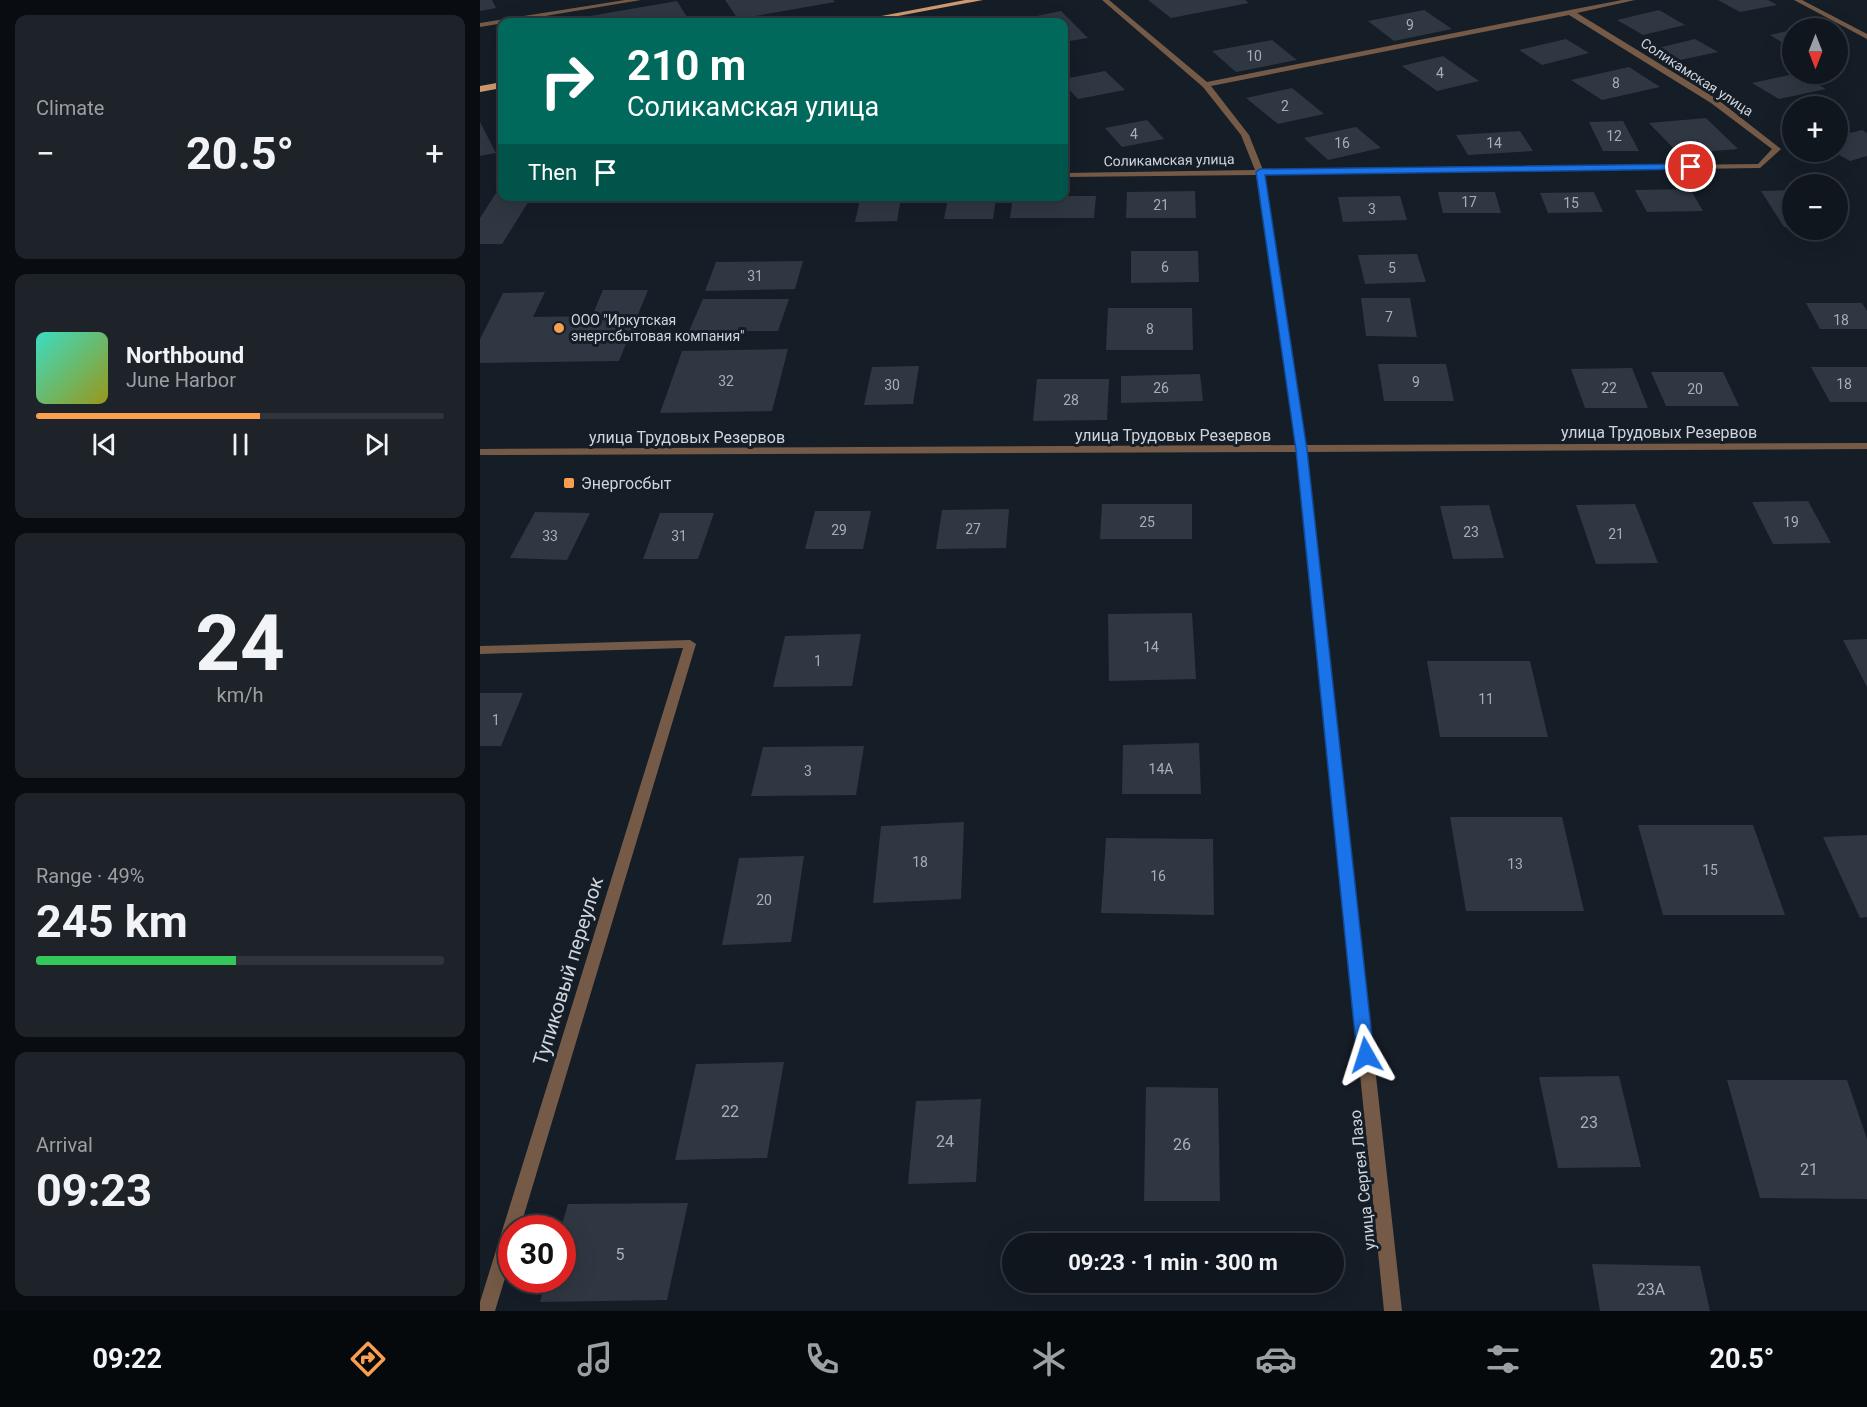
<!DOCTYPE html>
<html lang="en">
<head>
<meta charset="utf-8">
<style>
  :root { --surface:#10161d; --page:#1e232a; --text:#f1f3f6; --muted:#9c9fa4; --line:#30353b; --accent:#fa9f4e }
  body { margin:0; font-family:Roboto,sans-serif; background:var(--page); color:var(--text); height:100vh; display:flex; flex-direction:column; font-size:22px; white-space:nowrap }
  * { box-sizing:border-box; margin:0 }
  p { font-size:20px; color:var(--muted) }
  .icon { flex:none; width:33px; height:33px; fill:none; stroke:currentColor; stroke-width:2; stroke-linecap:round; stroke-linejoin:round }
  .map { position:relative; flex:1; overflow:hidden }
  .side { display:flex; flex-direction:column; gap:15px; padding:15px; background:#090c10; width:480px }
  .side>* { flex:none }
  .top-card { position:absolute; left:18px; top:18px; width:570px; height:183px; border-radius:12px; box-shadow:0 6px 24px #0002,0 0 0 2px var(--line); background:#00695c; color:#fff; overflow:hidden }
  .needle { width:39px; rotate:180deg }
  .fabs { position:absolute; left:1302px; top:18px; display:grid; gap:12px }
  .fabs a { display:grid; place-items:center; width:66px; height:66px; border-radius:50%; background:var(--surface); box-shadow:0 6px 24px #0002,0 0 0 2px var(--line); font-size:30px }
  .speed { position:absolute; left:18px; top:1215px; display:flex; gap:12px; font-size:30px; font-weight:700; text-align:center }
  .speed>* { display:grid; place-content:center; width:78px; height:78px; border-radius:50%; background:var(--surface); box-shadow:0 6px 24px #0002,0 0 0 2px var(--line); line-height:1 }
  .speed .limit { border:9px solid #d22; background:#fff; color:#111 }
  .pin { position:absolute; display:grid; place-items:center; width:51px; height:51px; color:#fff; margin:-26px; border:3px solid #fff; border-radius:50%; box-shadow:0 2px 6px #0007 }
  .me { position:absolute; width:66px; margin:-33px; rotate:354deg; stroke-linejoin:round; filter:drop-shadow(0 0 4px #0008) }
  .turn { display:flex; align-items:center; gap:21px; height:126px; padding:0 30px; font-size:27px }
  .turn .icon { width:78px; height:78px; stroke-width:2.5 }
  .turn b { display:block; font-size:42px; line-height:51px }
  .then { display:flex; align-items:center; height:57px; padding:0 30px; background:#0003; gap:12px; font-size:22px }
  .big { font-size:45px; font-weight:700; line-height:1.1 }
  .side .tile { flex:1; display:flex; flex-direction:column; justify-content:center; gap:9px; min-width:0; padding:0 21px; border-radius:12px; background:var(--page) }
  .side .dial { align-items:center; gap:0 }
  .dial b { font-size:78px; line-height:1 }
  .song { display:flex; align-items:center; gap:18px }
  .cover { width:72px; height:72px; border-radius:9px; background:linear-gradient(135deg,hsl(170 70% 55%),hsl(60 70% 35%)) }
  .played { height:6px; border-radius:3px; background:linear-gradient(90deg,var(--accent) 55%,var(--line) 55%) }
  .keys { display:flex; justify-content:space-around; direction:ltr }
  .heat { display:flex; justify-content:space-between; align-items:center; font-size:33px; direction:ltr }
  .charge { height:9px; border-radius:4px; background:linear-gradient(90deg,#34c759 49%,var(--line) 0) }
  .trip { position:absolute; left:522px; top:1233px; width:342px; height:60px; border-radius:30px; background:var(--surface); box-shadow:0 6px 24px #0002,0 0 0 2px var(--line); font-weight:700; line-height:60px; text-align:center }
  .tabs { display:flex; height:96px; justify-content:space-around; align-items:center; background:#06090c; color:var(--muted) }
  .tabs .icon { width:42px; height:42px }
  .tabs .selected { color:var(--accent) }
  .tabs b { font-size:27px; color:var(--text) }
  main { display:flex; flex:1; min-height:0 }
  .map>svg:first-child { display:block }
  .building { fill:#2f3742 }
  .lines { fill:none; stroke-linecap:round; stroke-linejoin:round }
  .service { fill:#755b47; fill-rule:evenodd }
  .minor { fill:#755b47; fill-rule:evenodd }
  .primary { fill:#cf9a6e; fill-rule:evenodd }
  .route { fill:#1a73e8; stroke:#114b97; stroke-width:1.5 }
  .poi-dot { fill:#fa9f4e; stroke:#151d27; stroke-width:2 }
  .labels { text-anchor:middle; stroke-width:6; stroke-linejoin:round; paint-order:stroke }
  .number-label { font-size:14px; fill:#a7aeb6 }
  .far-street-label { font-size:14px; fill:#cfd5dc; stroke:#151d27 }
  .far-poi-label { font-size:14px; fill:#cfd5dc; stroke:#151d27; text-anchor:start }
  .street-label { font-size:16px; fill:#cfd5dc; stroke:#151d27 }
  .poi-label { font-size:16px; fill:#cfd5dc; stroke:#151d27; text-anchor:start }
  .near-number-label { font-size:16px; fill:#a7aeb6 }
  .near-street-label { font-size:20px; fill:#cfd5dc; stroke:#151d27 }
</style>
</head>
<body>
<main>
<section class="side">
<div class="tile"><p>Climate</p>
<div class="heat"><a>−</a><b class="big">20.5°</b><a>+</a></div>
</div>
<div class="tile">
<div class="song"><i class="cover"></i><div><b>Northbound</b><p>June Harbor</p></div></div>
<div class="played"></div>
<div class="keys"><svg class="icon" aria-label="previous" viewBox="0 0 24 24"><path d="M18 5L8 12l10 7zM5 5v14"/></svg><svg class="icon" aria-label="pause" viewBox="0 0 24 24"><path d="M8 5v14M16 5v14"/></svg><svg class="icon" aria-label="next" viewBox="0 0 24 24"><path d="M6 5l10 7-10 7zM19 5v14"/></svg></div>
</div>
<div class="tile dial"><b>24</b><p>km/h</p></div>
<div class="tile"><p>Range · 49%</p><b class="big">245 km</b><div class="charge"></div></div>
<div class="tile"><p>Arrival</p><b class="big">09:23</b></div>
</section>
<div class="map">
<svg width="1387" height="1311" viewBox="0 0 1387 1311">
  <rect width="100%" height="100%" fill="#151d27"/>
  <g class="building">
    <path d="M0,0h12l4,8 -16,3z"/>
    <path d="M245,0h108l2,2 -97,17z"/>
    <path d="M668,0h97l4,3 -78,15z"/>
    <path d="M1238,0h50l9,5 -37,7z"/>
    <path d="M197,1l13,21h-129v-1z"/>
    <path d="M944,10l28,19 -58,12 -26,-20z"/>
    <path d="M1179,10l26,15 -42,10 -26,-15z"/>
    <path d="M581,11l27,27 -24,4v-20h-57z"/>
    <path d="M1312,30v18l-22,-13z"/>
    <path d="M1086,39l23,14 -47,12 -23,-15z"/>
    <path d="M1215,39l23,13 -38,8 -22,-12z"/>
    <path d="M792,40l25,20 -61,12 -24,-21z"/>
    <path d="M963,56l36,25 -42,10 -35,-25z"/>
    <path d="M1149,67l31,20 -58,13 -31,-20z"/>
    <path d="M625,71l20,19 -47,9 -14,-15v-5z"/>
    <path d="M1314,74h6l26,15 -47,10 -27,-16z"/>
    <path d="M812,88l32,26 -46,10 -32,-26z"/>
    <path d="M1226,118l32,31 -59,5 -30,-31z"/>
    <path d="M667,120l17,19 -42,8 -17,-19z"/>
    <path d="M1143,121l16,30h-36l-14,-29z"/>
    <path d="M0,122l16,31 -16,3z"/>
    <path d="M876,127l25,21 -53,12 -24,-22z"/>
    <path d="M1382,130l5,3v23l-17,5 -16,-9h4v-16z"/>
    <path d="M1040,131l13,20 -65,4 -12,-20z"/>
    <path d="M1210,189l13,22 -56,1 -12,-22z"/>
    <path d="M1312,190v37h-8l-23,-36z"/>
    <path d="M715,191l1,27h-70l1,-26z"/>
    <path d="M958,192h57l6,21h-58z"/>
    <path d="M1114,192l9,20 -55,1 -8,-20z"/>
    <path d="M16,193h6v3h30l-30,48h-22v-26z"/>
    <path d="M533,196h83l-2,22h-84z"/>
    <path d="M920,196l7,24 -64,2 -5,-25z"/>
    <path d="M421,198l-4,23 -42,1 5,-23z"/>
    <path d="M468,198h48l-3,21h-49z"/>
    <path d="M651,251h67l1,31 -68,1z"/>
    <path d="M937,254l9,28 -61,2 -7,-29z"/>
    <path d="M323,261l-8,28 -90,2 11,-29z"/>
    <path d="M123,290h45l-29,71 -139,2v-24l23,-46 42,-1 -12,25 59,-1z"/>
    <path d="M881,298h49l7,39 -51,-1z"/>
    <path d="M223,299h86l-11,32h-89z"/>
    <path d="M1326,303h56l5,8v18h-47z"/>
    <path d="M628,308h84l1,42h-87z"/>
    <path d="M308,349l-16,62 -112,2 22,-62z"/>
    <path d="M898,364h68l8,37h-70z"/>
    <path d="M439,366l-6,38 -49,1 8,-38z"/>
    <path d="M1331,367h56v35h-37z"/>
    <path d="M1152,368l16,40h-63l-14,-39z"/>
    <path d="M1171,372h72l16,34h-73z"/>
    <path d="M720,374l3,27 -82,2v-27z"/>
    <path d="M557,379h72l-2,41 -74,1z"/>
    <path d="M1328,501l23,42 -58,1 -21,-42z"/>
    <path d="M622,504h90v35h-92z"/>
    <path d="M1155,504l23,59 -62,1 -20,-59z"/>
    <path d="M1009,505l15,53 -51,1 -13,-53z"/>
    <path d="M529,509l-3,39 -70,1 6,-39z"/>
    <path d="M335,511h56l-8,38h-58z"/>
    <path d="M55,512l55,1 -23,47 -57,-2z"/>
    <path d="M180,513h54l-16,46h-55z"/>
    <path d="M712,613l4,66 -87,2 -1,-67z"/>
    <path d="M381,634l-9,52 -79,1 12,-51z"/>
    <path d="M1387,639v48l-24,-47z"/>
    <path d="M947,661h103l18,76h-108z"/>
    <path d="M0,693h43l-22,53h-21z"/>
    <path d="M719,743l2,51h-79l1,-49z"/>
    <path d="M384,746l-8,49 -105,1 12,-49z"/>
    <path d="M970,817h112l22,94h-118z"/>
    <path d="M484,822l-3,77 -88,4 8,-77z"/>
    <path d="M1158,825h115l32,90h-122z"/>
    <path d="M1387,835v82l-7,1 -37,-81z"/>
    <path d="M626,838l107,1 1,76 -113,-2z"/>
    <path d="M324,856l-13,86 -69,3 17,-87z"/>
    <path d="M304,1062l-17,96 -92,2 21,-96z"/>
    <path d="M1139,1076l22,91 -83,1 -19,-91z"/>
    <path d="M1247,1080h120l20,59v60l-107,-1z"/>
    <path d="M666,1087l72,1 2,113h-76z"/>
    <path d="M501,1099l-5,83 -68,2 8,-83z"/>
    <path d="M208,1203l-21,97 -127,2 6,-22h16l-1,-52 7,-24z"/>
    <path d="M1112,1264l108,2 10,45h-110z"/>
  </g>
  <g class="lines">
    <path class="service" d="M145,0h16l-161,27v-4z"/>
    <g class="minor">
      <path d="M622,0h7l98,82 363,-72 52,-10h13l-58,13 140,86 64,50 -21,19 -496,7 42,270 561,-2v6l-560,3 95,859h-18l-87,-859 -817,3v-6l816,-4 -40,-270 -192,2v-4l191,-3 -14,-35 -38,-48zM1089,15l142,88 61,46 -14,15 -495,6 -14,-35 -38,-49z"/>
      <path d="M1314,0h8l65,34v5z"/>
      <path d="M210,640l6,4 -176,584h-8v27l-17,56h-15v-9l203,-654 -203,6v-8z"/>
    </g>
    <g class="primary">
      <path d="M485,0h18l-117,22h-16z"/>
      <path d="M22,82v6l-22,4v-6z"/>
    </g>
  </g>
  <path class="route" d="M1211,164l4,3 -1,2 -429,6 42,275 67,605 -2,5 -6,3 -7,-3 -2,-5 -61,-605 -40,-278 4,-3z"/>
  <g class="poi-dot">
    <circle cx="79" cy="328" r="6"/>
    <rect x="83" y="477" width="12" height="12" rx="3"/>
  </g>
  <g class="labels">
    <g class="number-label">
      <text x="930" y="30">9</text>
      <text x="774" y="61">10</text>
      <text x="960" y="78">4</text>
      <text x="1136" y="88">8</text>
      <text x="805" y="111">2</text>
      <text x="654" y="139">4</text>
      <text x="1134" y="141">12</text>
      <text x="862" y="148">16</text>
      <text x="1014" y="148">14</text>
      <text x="989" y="207">17</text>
      <text x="1091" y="208">15</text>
      <text x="681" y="210">21</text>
      <text x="892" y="214">3</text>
      <text x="685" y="272">6</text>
      <text x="912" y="273">5</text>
      <text x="275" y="281">31</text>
      <text x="909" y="322">7</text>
      <text x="1361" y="325">18</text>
      <text x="670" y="334">8</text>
      <text x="246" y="386">32</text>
      <text x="936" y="387">9</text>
      <text x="1364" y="389">18</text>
      <text x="412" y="390">30</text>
      <text x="681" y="393">26</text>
      <text x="1129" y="393">22</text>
      <text x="1215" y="394">20</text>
      <text x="591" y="405">28</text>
      <text x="667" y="527">25</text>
      <text x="1311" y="527">19</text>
      <text x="493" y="534">27</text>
      <text x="359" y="535">29</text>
      <text x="991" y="537">23</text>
      <text x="1136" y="539">21</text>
      <text x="70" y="541">33</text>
      <text x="199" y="541">31</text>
      <text x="671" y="652">14</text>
      <text x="338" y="666">1</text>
      <text x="1006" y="704">11</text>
      <text x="16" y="725">1</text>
      <text x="681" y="774">14А</text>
      <text x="328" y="776">3</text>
      <text x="440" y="867">18</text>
      <text x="1035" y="869">13</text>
      <text x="1230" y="875">15</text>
      <text x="678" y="881">16</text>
      <text x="284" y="905">20</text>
    </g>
    <g class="far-street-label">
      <text transform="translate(1217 77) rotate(33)" y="5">Соликамская улица</text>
      <text transform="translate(689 160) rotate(-1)" y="5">Соликамская улица</text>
    </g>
    <g class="far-poi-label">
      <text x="91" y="325">ООО "Иркутская<tspan x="91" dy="16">энергсбытовая компания"</tspan></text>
    </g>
    <g class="street-label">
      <text x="1179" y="438">улица Трудовых Резервов</text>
      <text x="693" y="441">улица Трудовых Резервов</text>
      <text x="207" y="443">улица Трудовых Резервов</text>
      <text transform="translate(882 1180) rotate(-96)" y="6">улица Сергея Лазо</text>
    </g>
    <g class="poi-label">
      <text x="101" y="489">Энергосбыт</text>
    </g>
    <g class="near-number-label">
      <text x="250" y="1117">22</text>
      <text x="1109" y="1128">23</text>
      <text x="465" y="1147">24</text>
      <text x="702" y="1150">26</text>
      <text x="1329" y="1175">21</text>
      <text x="140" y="1260">5</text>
      <text x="1171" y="1295">23А</text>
    </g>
    <g class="near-street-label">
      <text transform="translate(88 971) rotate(-73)" y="7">Тупиковый переулок</text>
    </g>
  </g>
</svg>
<div class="fabs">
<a><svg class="needle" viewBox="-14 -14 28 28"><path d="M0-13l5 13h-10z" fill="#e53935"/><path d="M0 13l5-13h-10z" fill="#9c9fa4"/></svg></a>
<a>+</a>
<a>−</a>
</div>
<div class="speed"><div class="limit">30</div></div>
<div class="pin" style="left:1211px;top:167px;background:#d93025"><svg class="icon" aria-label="arrive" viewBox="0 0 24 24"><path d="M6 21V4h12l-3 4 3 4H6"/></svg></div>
<svg class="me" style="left:886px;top:1055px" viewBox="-20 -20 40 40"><path d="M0-17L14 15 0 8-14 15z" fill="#1a73e8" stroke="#fff" stroke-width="4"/></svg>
<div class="trip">09:23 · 1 min · 300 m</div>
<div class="top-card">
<div class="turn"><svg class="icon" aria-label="right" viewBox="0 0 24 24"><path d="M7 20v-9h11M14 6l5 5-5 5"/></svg><div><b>210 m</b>Соликамская улица</div></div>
<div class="then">Then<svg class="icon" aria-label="arrive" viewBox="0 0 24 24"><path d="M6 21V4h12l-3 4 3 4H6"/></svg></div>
</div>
</div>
</main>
<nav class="tabs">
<b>09:22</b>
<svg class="icon selected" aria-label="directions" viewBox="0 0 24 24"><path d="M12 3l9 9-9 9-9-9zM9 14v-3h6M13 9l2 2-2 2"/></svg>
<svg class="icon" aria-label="music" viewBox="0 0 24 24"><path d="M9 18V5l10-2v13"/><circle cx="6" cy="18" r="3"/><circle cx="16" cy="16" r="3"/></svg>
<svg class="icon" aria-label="phone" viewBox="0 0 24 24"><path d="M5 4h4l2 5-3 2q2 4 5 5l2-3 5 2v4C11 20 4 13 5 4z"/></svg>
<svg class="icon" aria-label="climate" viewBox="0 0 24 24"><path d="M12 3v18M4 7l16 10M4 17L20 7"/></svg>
<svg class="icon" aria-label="car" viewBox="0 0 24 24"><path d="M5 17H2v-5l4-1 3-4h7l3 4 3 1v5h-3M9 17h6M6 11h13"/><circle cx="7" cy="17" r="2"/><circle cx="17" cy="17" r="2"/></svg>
<svg class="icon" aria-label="filters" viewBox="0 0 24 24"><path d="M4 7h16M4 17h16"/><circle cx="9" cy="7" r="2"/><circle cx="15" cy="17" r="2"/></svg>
<b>20.5°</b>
</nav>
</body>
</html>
